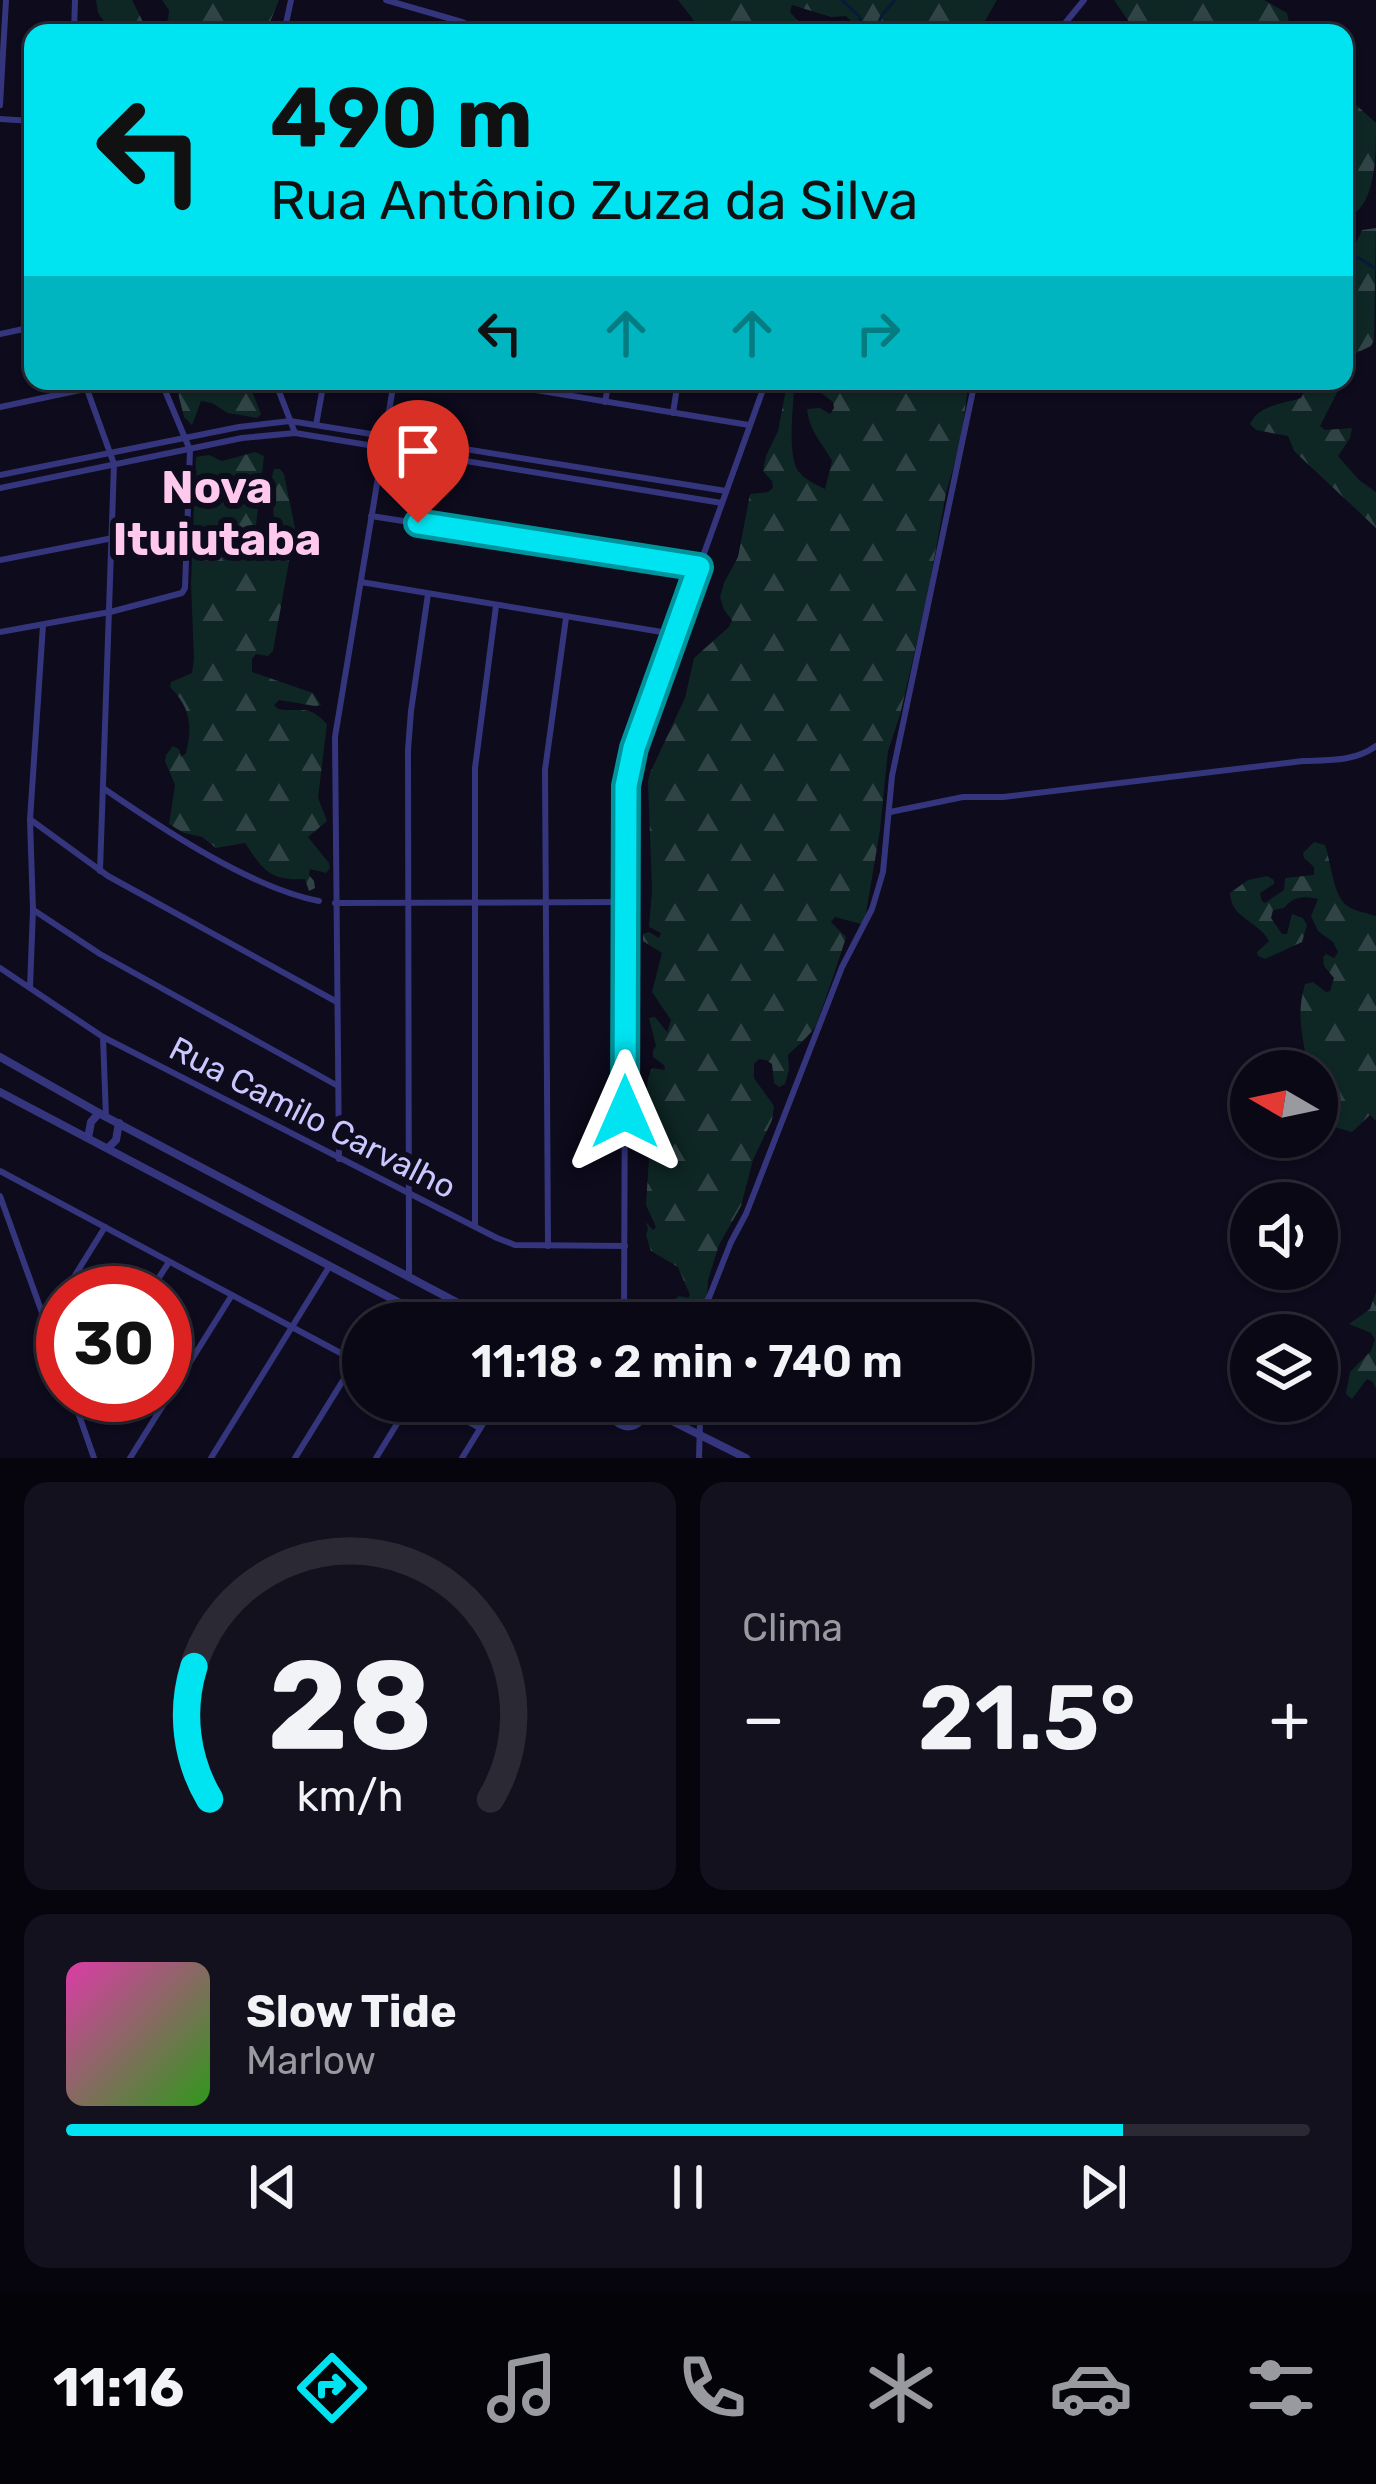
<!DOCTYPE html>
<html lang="pt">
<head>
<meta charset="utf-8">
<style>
  :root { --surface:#0a0815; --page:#13111e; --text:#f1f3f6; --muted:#999aa0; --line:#2a2934; --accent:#00e3f1 }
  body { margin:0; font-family:Rubik,sans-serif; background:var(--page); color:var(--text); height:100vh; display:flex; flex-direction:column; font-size:45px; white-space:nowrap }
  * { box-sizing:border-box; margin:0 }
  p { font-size:39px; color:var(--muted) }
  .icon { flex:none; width:66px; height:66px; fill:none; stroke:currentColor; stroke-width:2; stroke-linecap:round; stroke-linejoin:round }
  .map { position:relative; height:1458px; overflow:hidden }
  .panel { display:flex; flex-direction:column; gap:24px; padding:24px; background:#06040c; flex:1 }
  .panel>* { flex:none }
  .top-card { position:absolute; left:24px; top:24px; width:1329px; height:366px; border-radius:24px; box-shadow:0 3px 9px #0004,0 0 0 3px var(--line); background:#00e3f1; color:#111; overflow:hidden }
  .needle { width:78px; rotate:279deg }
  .controls { position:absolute; left:1230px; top:1050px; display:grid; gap:24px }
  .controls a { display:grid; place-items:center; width:108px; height:108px; border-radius:50%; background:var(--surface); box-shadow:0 3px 9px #0004,0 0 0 3px var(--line); font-size:60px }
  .speed { position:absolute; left:36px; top:1266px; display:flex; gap:24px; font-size:60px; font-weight:700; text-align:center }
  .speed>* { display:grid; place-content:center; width:156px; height:156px; border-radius:50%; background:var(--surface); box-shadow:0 3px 9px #0004,0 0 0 3px var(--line); line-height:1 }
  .speed .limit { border:18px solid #d22; background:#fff; color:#111 }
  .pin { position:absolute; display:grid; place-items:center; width:102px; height:102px; color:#fff; margin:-123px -51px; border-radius:50% 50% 50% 0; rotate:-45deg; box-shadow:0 0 12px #0007 }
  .pin .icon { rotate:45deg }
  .me { position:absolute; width:132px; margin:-66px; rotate:0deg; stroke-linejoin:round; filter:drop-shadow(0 0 9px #0008) }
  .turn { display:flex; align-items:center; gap:42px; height:252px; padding:0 48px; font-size:54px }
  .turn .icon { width:156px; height:156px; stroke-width:2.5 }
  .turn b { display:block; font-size:84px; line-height:102px }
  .lanes { display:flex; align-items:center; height:114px; padding:0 48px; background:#0003; justify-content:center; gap:60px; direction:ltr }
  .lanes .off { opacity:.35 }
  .big { font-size:90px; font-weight:600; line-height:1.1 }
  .panel .card { flex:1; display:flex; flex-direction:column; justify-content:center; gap:18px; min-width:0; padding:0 42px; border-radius:24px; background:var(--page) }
  .panel .dial { align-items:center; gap:0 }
  .dial svg { height:312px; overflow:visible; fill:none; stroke:var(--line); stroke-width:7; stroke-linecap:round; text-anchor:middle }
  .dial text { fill:var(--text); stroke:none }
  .song { display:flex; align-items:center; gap:36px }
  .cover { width:144px; height:144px; border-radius:18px; background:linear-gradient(135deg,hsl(320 70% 55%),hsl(110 70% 35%)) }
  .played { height:12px; border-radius:6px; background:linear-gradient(90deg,var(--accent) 85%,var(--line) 85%) }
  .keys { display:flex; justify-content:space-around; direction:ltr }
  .heat { display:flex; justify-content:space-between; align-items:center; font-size:66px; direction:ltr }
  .panel .tiles { flex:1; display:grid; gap:24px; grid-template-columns:1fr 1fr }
  .card:last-child { grid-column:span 2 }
  .trip { position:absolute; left:342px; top:1302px; width:690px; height:120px; border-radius:60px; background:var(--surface); box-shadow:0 3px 9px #0004,0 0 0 3px var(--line); font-weight:600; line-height:120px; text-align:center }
  .menu { display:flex; height:192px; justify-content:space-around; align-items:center; background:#040308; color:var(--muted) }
  .menu .icon { width:84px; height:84px }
  .menu .current { color:var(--accent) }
  .menu b { font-size:54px; color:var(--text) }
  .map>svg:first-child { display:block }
  .forest { fill:url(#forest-firs) }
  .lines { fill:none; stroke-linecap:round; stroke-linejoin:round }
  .stream { stroke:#071b38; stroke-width:3 }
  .minor { stroke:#34357c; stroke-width:6 }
  .tertiary { stroke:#34357c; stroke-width:8 }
  .route-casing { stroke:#00949d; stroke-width:30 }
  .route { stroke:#00e3f1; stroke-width:21 }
  .labels { text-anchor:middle; stroke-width:12; stroke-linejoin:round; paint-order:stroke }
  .street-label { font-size:33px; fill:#cac6ff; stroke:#0d0b1c }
  .district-label { font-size:45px; font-weight:bold; fill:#ffc8ed; stroke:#0d0b1c }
</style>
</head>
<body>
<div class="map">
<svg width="1376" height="1458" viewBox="0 0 1376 1458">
  <defs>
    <pattern id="forest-firs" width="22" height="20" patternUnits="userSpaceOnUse" patternTransform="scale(3)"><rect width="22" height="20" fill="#0e2624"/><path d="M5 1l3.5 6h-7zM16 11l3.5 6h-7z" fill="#304445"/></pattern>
  </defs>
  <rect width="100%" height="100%" fill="#0d0b1c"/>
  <g class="forest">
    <path d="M96,0h36l11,22 14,3 11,-5 1,-10 -7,-10h117l-9,22 -10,11h-148l-14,-20z"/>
    <path d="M678,0h319l-19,33h-133l6,-12 -5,-5 -15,1 -39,-12 -2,7 19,21h-86l-28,-11z"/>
    <path d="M1114,0h150l23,13 3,14 -4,6h-19l-22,-12 -5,12h-95l-16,-11z"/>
    <path d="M1344,94l32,29c0,30 0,73 -20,89 -11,-11 -5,-24 -12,-37z"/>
    <path d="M1376,228l-2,112 -3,6 -17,8 -10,24v-78l6,-14 5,-41 7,-15z"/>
    <path d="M175,381h73l13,33 -4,4 -29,-5 -16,-10 -11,-2 -9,24 -8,-8z"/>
    <path d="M812,381h157l-9,63 -14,49 -19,105 -27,117 -12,36 -8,79 -15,89 -4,5 -26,-7 -4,5 15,15c-1,5 -28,86 -31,90 -7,10 -19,20 -27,28l1,15 -4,14 -6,3 -5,-4 -2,-19 -6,-4 -7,-1 -5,5v14l20,28 -2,14 -19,40 -12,46 -22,39 -11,35 -1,20 -9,23h-30l13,-10 -7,-6v-7l5,-4 9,2 2,-3 -12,-28 -27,-16 -5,-16 2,-6 -2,-7 7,8 3,-3 -10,-22 3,-47 -2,-19 8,-18c-7,-18 -12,-35 -3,-53l13,2 -1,-5 -11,-8v-7l3,-4 -7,-28 6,-1 12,15 4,-12 -19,-28 10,-39 -19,-12v-7l6,-2 10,6 2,-5 -12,-6 3,-37 -4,-109 2,-8 35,-75 9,-40 35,-31 3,-7 -8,-10 -4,-13 4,-14 14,-26 12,-63 18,-2 5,-4 -1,-7 -9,-10 3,-15 12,-25 8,-42 4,-5 4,6c-1,19 -7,68 5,82 6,8 18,13 26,17l7,-28c-11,-21 -22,-28 -25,-52l13,-1 10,6 4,-6 -1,-6 -17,-13z"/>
    <path d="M1309,381h34l-23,45 5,4 27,-2 -2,10 -12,18 21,24 17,12v36l-82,-77 -6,-15 -32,-6 -6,-6c8,-19 32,-20 51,-26z"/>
    <path d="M255,452l9,4 -10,86 6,5c26,-22 5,-51 14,-78h6l4,5 11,54 -22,123 -5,5 -12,-2 -4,5v13l61,21 8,12 -6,1 -36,-6 -5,5 4,4c25,4 29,-6 49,15l-9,74 9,23 -19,16 21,26 1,5 -4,5 -16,-4 -1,6 5,6 1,7 -6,3 -4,-12c-35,2 -42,-9 -60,-36l-29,5 -14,-11 -18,-4 -15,-9 6,-39 -10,-24 1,-6 7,-9 6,3 2,8 5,-4c7,-27 4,-46 -16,-66l1,-5 21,-9 2,-14 -3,-75 5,-127 13,-2 13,6z"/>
    <path d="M1314,842l11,3c6,17 8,49 21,60 7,6 21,8 30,11v205l-6,-6 -18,17 -28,-8 -7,6v-59h-9c-4,-33 -13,-53 -3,-87l8,-2 13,10 4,-1 4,-13 -10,-12 -1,-9 3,-3 8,4 4,-6 -5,-10 -15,-11 -7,-15 7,-17c-15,-3 -24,-3 -34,9l-11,2 -2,8 11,16h5l5,-20 11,4 4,7 -5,17 -37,17 -7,-3 -1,-4 12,-11c-10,-20 -38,-22 -39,-48l18,-13 19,-4 7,4v4l-14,9 2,8 3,2 19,-13 1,-12 29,-3v-8l-10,-9 -1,-5z"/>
    <path d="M1376,1292v97l-3,-7 -6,-3 -15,20 -6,-5 4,-22 21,-21 4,-12 -4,-6 -22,-9 21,-15z"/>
  </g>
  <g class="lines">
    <g class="stream">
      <path d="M842,0l17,16 7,17"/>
      <path d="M874,33l8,-18 13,-15"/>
      <path d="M1344,256l15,2 17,11"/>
    </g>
    <g class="minor">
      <path d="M386,0l76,22 24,11"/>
      <path d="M74,33l1,-33"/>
      <path d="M284,33l7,-33"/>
      <path d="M1057,33l27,-33"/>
      <path d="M0,105l6,-105"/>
      <path d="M0,119l33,2"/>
      <path d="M0,334l33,-7"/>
      <path d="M84,381l30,83 -14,407"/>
      <path d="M275,381l20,52"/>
      <path d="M480,381l269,44"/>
      <path d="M605,402l4,-21"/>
      <path d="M0,407l85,-18"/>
      <path d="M673,413l5,-32"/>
      <path d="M316,425l8,-44"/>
      <path d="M0,475l239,-48 51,-6 436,70"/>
      <path d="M0,488l242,-50 53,-5 427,70"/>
      <path d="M371,516l328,51"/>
      <path d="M0,560l113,-22"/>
      <path d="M361,582l313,52"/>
      <path d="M0,632l110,-20 72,-19 3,-5 5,-138 -29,-69"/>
      <path d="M103,788c58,40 148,100 216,113"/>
      <path d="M890,812l73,-15h40l300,-36c26,-1 51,1 73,-15"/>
      <path d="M31,820l77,56 229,126"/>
      <path d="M335,903l290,-1"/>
      <path d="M35,911l65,43 238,132"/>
      <path d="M0,968l103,69 394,201 18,7 110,1"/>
      <path d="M30,987l3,-77 -3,-90 13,-195"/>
      <path d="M103,1037l3,80"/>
      <path d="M339,1159l-4,-422 59,-356"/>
      <path d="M0,1171l363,194"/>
      <path d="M0,1196l63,175"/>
      <path d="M475,1226v-458l21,-162"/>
      <path d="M548,1246l-3,-476 21,-152"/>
      <path d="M409,1277l-1,-527 3,-39 17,-117"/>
      <path d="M64,1293l41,-66"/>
      <path d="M149,1293l20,-31"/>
      <path d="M46,1323l17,-28"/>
      <path d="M624,1323l2,-537 8,-38 132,-367"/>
      <path d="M699,1323l32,-81 15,-28 96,-247 30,-58 11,-37 9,-96 83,-395"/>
      <path d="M72,1395l22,63"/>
      <path d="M430,1401l50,27"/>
      <path d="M693,1401l7,20 -1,37"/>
      <path d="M76,1407l8,-12"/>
      <path d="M130,1458l102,-163"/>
      <path d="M211,1458l118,-191"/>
      <path d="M295,1458l60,-97"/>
      <path d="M376,1458l35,-57"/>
      <path d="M462,1458l35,-57"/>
    </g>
    <g class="tertiary">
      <path d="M0,1057l106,60 390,206"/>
      <path d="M0,1092l438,231"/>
      <path d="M88,1138l3,-16 8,-9"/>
      <path d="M108,1148l8,-8 3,-17"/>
      <path d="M581,1401l31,16"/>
      <path d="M613,1401l-1,16c14,19 38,7 31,-16"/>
      <path d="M644,1416l28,5 74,37"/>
    </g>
  </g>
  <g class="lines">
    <g class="route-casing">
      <path id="route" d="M418,523l281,44 -65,181 -8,38 -1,326"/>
    </g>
    <use href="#route" class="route"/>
  </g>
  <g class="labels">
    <g class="street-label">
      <text transform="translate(313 1117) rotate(27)" y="12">Rua Camilo Carvalho</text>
    </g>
    <g class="district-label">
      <text x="217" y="503">Nova<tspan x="217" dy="52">Ituiutaba</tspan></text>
    </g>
  </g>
</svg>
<div class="controls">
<a><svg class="needle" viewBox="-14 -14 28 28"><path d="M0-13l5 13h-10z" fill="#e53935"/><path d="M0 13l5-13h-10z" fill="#999aa0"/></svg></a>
<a><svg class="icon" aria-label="sound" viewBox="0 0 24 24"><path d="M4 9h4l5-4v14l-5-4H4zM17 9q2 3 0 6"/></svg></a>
<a><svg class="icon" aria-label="layers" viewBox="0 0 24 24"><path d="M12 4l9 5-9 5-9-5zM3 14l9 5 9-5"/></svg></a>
</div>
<div class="speed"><div class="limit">30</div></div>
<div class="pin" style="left:418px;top:523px;background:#d93025"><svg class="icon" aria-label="arrive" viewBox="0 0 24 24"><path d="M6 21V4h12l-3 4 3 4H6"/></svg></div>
<svg class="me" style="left:625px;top:1112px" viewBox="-20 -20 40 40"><path d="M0-17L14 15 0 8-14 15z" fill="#00e3f1" stroke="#fff" stroke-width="4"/></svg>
<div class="trip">11:18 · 2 min · 740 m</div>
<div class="top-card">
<div class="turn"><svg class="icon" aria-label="left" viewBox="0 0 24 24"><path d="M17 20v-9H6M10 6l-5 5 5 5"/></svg><div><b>490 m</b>Rua Antônio Zuza da Silva</div></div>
<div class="lanes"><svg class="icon" aria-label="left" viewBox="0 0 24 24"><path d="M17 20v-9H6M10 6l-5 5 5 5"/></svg><svg class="icon off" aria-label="ahead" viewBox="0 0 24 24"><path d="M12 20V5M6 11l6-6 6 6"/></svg><svg class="icon off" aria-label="ahead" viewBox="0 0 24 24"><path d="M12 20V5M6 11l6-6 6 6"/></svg><svg class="icon off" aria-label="right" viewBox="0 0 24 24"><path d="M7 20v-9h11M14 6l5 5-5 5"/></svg></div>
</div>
</div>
<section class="panel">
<div class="tiles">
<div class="card dial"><svg viewBox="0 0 100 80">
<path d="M14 69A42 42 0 1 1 86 69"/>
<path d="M14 69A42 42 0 0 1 10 35" stroke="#00e3f1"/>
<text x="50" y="56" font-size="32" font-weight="700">28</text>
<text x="50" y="72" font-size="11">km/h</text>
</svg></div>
<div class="card"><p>Clima</p>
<div class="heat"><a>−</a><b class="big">21.5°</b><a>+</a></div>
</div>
<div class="card">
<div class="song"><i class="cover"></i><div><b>Slow Tide</b><p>Marlow</p></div></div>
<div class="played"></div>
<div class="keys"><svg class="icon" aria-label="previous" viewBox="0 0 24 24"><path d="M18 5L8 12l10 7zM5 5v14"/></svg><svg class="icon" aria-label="pause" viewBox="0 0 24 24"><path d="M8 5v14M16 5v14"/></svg><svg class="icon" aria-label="next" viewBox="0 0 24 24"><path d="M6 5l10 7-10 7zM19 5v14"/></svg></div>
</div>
</div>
</section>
<nav class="menu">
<b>11:16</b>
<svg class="icon current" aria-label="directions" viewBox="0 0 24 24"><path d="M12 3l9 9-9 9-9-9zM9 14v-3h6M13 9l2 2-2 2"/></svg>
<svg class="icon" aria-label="music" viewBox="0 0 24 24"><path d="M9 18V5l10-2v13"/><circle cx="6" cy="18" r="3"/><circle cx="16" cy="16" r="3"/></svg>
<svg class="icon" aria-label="phone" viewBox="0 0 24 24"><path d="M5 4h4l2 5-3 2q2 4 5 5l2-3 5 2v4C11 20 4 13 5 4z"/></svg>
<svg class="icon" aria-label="climate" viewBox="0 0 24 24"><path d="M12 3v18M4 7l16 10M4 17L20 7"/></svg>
<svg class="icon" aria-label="car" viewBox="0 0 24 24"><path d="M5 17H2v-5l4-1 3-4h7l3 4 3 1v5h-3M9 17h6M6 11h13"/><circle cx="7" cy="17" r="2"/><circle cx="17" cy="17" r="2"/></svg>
<svg class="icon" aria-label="filters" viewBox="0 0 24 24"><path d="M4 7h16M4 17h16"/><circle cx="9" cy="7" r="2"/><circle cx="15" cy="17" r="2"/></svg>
</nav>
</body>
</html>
